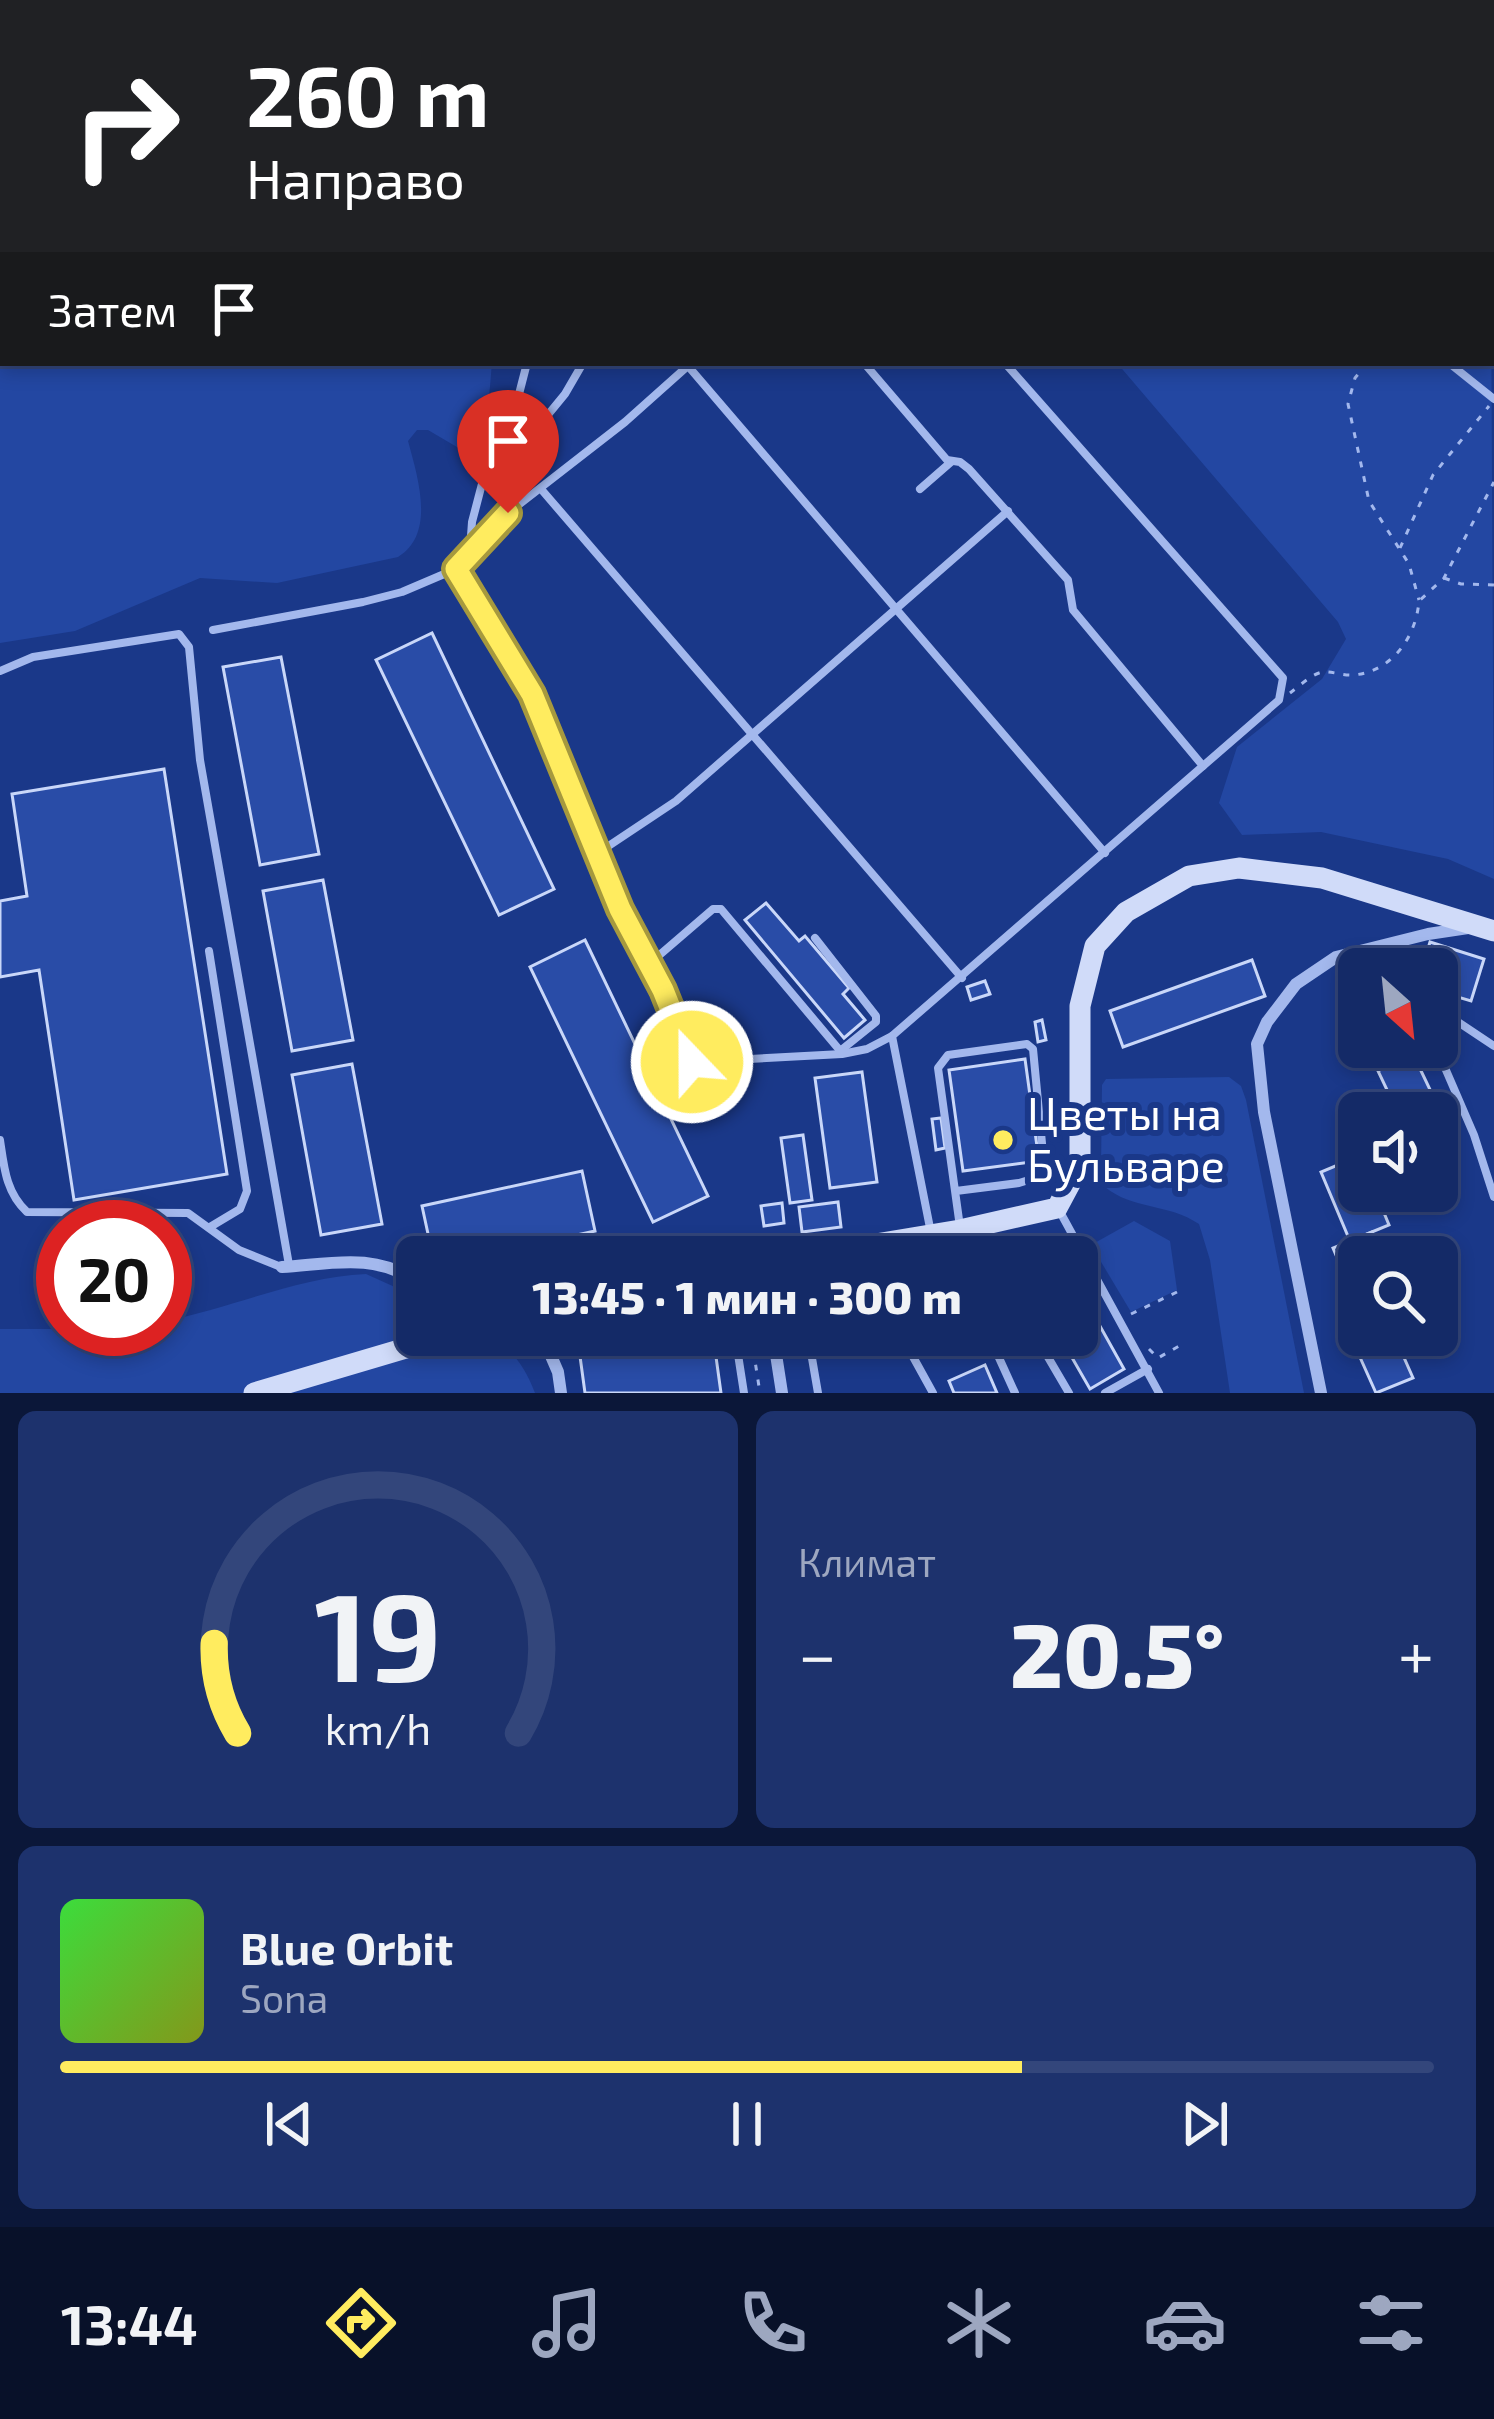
<!DOCTYPE html>
<html lang="ru">
<head>
<meta charset="utf-8">
<style>
  :root { --surface:#142a67; --page:#1d326d; --text:#f1f3f6; --muted:#9da7c0; --line:#33467b; --accent:#ffec5f }
  body { margin:0; font-family:"Exo 2",sans-serif; background:var(--page); color:var(--text); height:100vh; display:flex; flex-direction:column; font-size:45px; white-space:nowrap }
  * { box-sizing:border-box; margin:0 }
  p { font-size:39px; color:var(--muted) }
  .icon { flex:none; width:66px; height:66px; fill:none; stroke:currentColor; stroke-width:2; stroke-linecap:round; stroke-linejoin:round }
  .map { position:relative; height:1393px; overflow:hidden }
  .panel { display:flex; flex-direction:column; gap:18px; padding:18px; background:#0b1739; flex:1 }
  .panel>* { flex:none }
  .hud { position:absolute; left:0px; top:0px; width:1494px; height:366px; box-shadow:0 6px 18px #0003,0 0 0 3px var(--line); background:#202124; color:#fff; overflow:hidden }
  .needle { width:78px; rotate:153deg }
  .controls { position:absolute; left:1338px; top:948px; display:grid; gap:24px }
  .controls a { display:grid; place-items:center; width:120px; height:120px; border-radius:18px; background:var(--surface); box-shadow:0 6px 18px #0003,0 0 0 3px var(--line); font-size:60px }
  .speed { position:absolute; left:36px; top:1200px; display:flex; gap:24px; font-size:60px; font-weight:700; text-align:center }
  .speed>* { display:grid; place-content:center; width:156px; height:156px; border-radius:50%; background:var(--surface); box-shadow:0 6px 18px #0003,0 0 0 3px var(--line); line-height:1 }
  .speed .limit { border:18px solid #d22; background:#fff; color:#111 }
  .pin { position:absolute; display:grid; place-items:center; width:102px; height:102px; color:#fff; margin:-123px -51px; border-radius:50% 50% 50% 0; rotate:-45deg; box-shadow:0 0 12px #0007 }
  .pin .icon { rotate:45deg }
  .me { position:absolute; width:132px; margin:-66px; rotate:338deg; stroke-linejoin:round; filter:drop-shadow(0 0 9px #0008) }
  .turn { display:flex; align-items:center; gap:42px; height:252px; padding:0 48px; font-size:54px }
  .turn .icon { width:156px; height:156px; stroke-width:2.5 }
  .turn b { display:block; font-size:84px; line-height:102px }
  .then { display:flex; align-items:center; height:114px; padding:0 48px; background:#0003; gap:24px; font-size:45px }
  .big { font-size:90px; font-weight:800; line-height:1.1 }
  .panel .tile { flex:1; display:flex; flex-direction:column; justify-content:center; gap:18px; min-width:0; padding:0 42px; border-radius:18px; background:var(--page) }
  .panel .dial { align-items:center; gap:0 }
  .dial svg { height:312px; overflow:visible; fill:none; stroke:var(--line); stroke-width:7; stroke-linecap:round; text-anchor:middle }
  .dial text { fill:var(--text); stroke:none }
  .song { display:flex; align-items:center; gap:36px }
  .cover { width:144px; height:144px; border-radius:18px; background:linear-gradient(135deg,hsl(120 70% 55%),hsl(70 70% 35%)) }
  .played { height:12px; border-radius:6px; background:linear-gradient(90deg,var(--accent) 70%,var(--line) 70%) }
  .keys { display:flex; justify-content:space-around; direction:ltr }
  .heat { display:flex; justify-content:space-between; align-items:center; font-size:66px; direction:ltr }
  .panel .tiles { flex:1; display:grid; gap:18px; grid-template-columns:1fr 1fr }
  .tile:last-child { grid-column:span 2 }
  .trip { position:absolute; left:396px; top:1236px; width:702px; height:120px; border-radius:18px; background:var(--surface); box-shadow:0 6px 18px #0003,0 0 0 3px var(--line); font-weight:800; line-height:120px; text-align:center }
  .tab-bar { display:flex; height:192px; justify-content:space-around; align-items:center; background:#081129; color:var(--muted) }
  .tab-bar .icon { width:84px; height:84px }
  .tab-bar .on { color:var(--accent) }
  .tab-bar b { font-size:54px; color:var(--text) }
  .map>svg:first-child { display:block }
  .green { fill:#2347a2 }
  .building { fill:#294ca7; stroke:#c9d7f9; stroke-width:3 }
  .lines { fill:none; stroke-linecap:round; stroke-linejoin:round }
  .path { stroke:#a3b8ed; stroke-width:3; stroke-dasharray:6 9; stroke-linecap:butt }
  .service { stroke:#a3b8ed; stroke-width:8 }
  .minor { stroke:#a3b8ed; stroke-width:12 }
  .secondary { stroke:#d0dbf9; stroke-width:21 }
  .route-casing { stroke:#a6993e; stroke-width:30 }
  .route { stroke:#ffec5f; stroke-width:21 }
  .poi-dot { fill:#ffec5f; stroke:#1a3889; stroke-width:4.5 }
  .labels { text-anchor:middle; stroke-width:12; stroke-linejoin:round; paint-order:stroke }
  .poi-label { font-size:45px; fill:#fff; stroke:#1a3889; text-anchor:start }
</style>
</head>
<body>
<div class="map">
<svg width="1494" height="1393" viewBox="0 0 1494 1393">
  <rect width="100%" height="100%" fill="#1a3889"/>
  <g class="green">
    <path d="M0,0h443v3h-440v360h489c-3,29 -2,72 -30,87l-34,-20h-11l-9,11c10,37 28,93 -10,116l-121,26 -77,-5 -125,53 -75,12z"/>
    <path d="M973,0h260l2,3h-260z"/>
    <path d="M1491,280l3,599 -46,-20 -127,-27 -79,3 -23,-32 18,-56 85,-68 24,-40 -8,-17 -221,-259h374z"/>
    <path d="M1229,1077l12,9 5,14 58,293h-74l-20,-133 -11,-36c-31,-21 -66,-14 -94,-37l-4,-17 1,-85 4,-6z"/>
    <path d="M1134,1221l36,20 7,49 -46,22 -40,-67z"/>
    <path d="M366,1274l51,23v38h71c25,14 37,32 47,58h-535v-64h165v-8c67,-13 133,-44 201,-47z"/>
  </g>
  <g class="building">
    <path d="M1491,125l3,4v49l-3,-5z"/>
    <path d="M432,633l122,256 -55,26 -123,-255z"/>
    <path d="M281,657l38,197 -59,11 -37,-198z"/>
    <path d="M164,769l63,405 -153,26 -35,-230 -39,7v-76l27,-5 -15,-102z"/>
    <path d="M323,880l30,160 -61,11 -29,-160z"/>
    <path d="M766,903l33,38 6,-5 44,52 -6,6 22,26 -21,18 -99,-118z"/>
    <path d="M585,940l123,256 -55,26 -123,-255z"/>
    <path d="M1430,942l54,17 -13,42 -34,-10v-22h-15z"/>
    <path d="M1252,960l13,36 -142,51 -13,-36z"/>
    <path d="M985,981l5,13 -19,6 -4,-13z"/>
    <path d="M1042,1020l4,20 -8,2 -3,-20z"/>
    <path d="M1413,1054l32,67 -8,4v-12h-39l-20,-42z"/>
    <path d="M1025,1059l14,102 -76,10 -14,-101z"/>
    <path d="M352,1064l30,160 -61,11 -29,-160z"/>
    <path d="M862,1072l15,110 -47,6 -15,-110z"/>
    <path d="M941,1118l4,30 -9,2 -4,-31z"/>
    <path d="M803,1135l9,65 -22,3 -9,-65z"/>
    <path d="M1359,1156v35h16l14,34 -39,16 -29,-69z"/>
    <path d="M582,1171l13,60 -119,26h-43l-11,-51z"/>
    <path d="M838,1202l3,25 -39,5 -3,-25z"/>
    <path d="M782,1203l2,20 -20,3 -3,-20z"/>
    <path d="M1372,1232l10,25h-23v52l-26,-61z"/>
    <path d="M1077,1285l47,84 -34,20 -31,-54h18z"/>
    <path d="M1359,1319v16h35l19,43 -37,15 -30,-67z"/>
    <path d="M676,1335h37l8,58h-136l-6,-44z"/>
    <path d="M985,1365l12,28h-43l-5,-12z"/>
  </g>
  <g class="lines">
    <g class="path">
      <path d="M1416,0l1,3"/>
      <path d="M1444,0l2,3"/>
      <path d="M1491,93l3,7"/>
      <path d="M1367,363l-12,15 -7,26 21,97 40,63 10,36"/>
      <path d="M1400,548l33,-73 56,-69"/>
      <path d="M1444,578l17,6 33,1"/>
      <path d="M1290,693c8,-6 23,-20 33,-21 9,-1 20,4 30,3 39,-3 63,-38 66,-74l25,-23 50,-96"/>
      <path d="M1131,1314l46,-22"/>
      <path d="M751,1335l9,58"/>
      <path d="M1149,1349l9,9 28,-16"/>
    </g>
    <g class="service">
      <path d="M343,0l3,3"/>
      <path d="M450,0l2,3"/>
      <path d="M1012,0l4,3"/>
      <path d="M1246,0l2,3"/>
      <path d="M1290,0l1,3"/>
      <path d="M1464,0l2,3"/>
      <path d="M1489,0l5,8"/>
      <path d="M1367,3l6,-3"/>
      <path d="M1491,118l3,-2"/>
      <path d="M1491,260l3,3"/>
      <path d="M864,363l83,97 13,2 9,7 99,111 5,30 130,156 -311,270 39,197"/>
      <path d="M1005,363l278,315 -4,22 -76,66"/>
      <path d="M1449,363l45,36"/>
      <path d="M688,366l417,487"/>
      <path d="M502,460l25,-97"/>
      <path d="M541,489l421,489"/>
      <path d="M920,489l31,-27"/>
      <path d="M470,550l2,-28 11,-42 59,-58 23,-28 18,-31"/>
      <path d="M456,569l76,125 88,215 43,81 29,72 150,-8 25,-5 25,-13"/>
      <path d="M213,630l150,-28 39,-10 54,-23 52,-56 117,-91 65,-58"/>
      <path d="M0,671l33,-14 146,-23 10,13 11,113 89,505"/>
      <path d="M598,853l78,-52 332,-290"/>
      <path d="M815,938l61,78v6l-36,29"/>
      <path d="M209,951l38,240 -7,18 -30,18"/>
      <path d="M1338,958l23,11"/>
      <path d="M649,964l64,-55h8l121,144"/>
      <path d="M1437,1008l57,38"/>
      <path d="M1436,1047l38,88 20,62"/>
      <path d="M0,1140c4,27 6,53 27,72l161,1 51,37 42,17"/>
      <path d="M956,1191l63,-8 26,-8 -12,-126 -6,-5 -79,11 -10,13 22,159"/>
      <path d="M1059,1210l100,183"/>
      <path d="M735,1335l9,58"/>
      <path d="M808,1335l10,58"/>
      <path d="M901,1335l32,58"/>
      <path d="M1035,1335l34,58"/>
      <path d="M990,1338l25,55"/>
      <path d="M1105,1393l43,-24"/>
    </g>
    <g class="minor">
      <path d="M1491,193l3,3"/>
      <path d="M282,1267c49,-3 92,-15 135,15"/>
      <path d="M530,1335l15,7 13,30 3,21"/>
      <path d="M773,1335l9,58"/>
      <path d="M1321,1393l-57,-281 -7,-68 10,-22 29,-38 40,-27 92,-23 40,-6"/>
    </g>
    <g class="secondary">
      <path d="M797,1257l163,-27 97,-22 23,-43v-159l15,-60 31,-34 63,-36 50,-8 83,10 172,53"/>
      <path d="M254,1393l196,-58"/>
    </g>
  </g>
  <g class="lines">
    <g class="route-casing">
      <path id="route" d="M508,513l-52,56 76,125 88,215 43,81 29,72"/>
    </g>
    <use href="#route" class="route"/>
  </g>
  <circle class="poi-dot" cx="1003" cy="1140" r="12"/>
  <g class="labels">
    <g class="poi-label">
      <text x="1027" y="1130">Цветы на<tspan x="1027" dy="52">Бульваре</tspan></text>
    </g>
  </g>
</svg>
<div class="controls">
<a><svg class="needle" viewBox="-14 -14 28 28"><path d="M0-13l5 13h-10z" fill="#e53935"/><path d="M0 13l5-13h-10z" fill="#9da7c0"/></svg></a>
<a><svg class="icon" aria-label="sound" viewBox="0 0 24 24"><path d="M4 9h4l5-4v14l-5-4H4zM17 9q2 3 0 6"/></svg></a>
<a><svg class="icon" aria-label="search" viewBox="0 0 24 24"><circle cx="10" cy="10" r="6"/><path d="M15 15l6 6"/></svg></a>
</div>
<div class="speed"><div class="limit">20</div></div>
<div class="pin" style="left:508px;top:513px;background:#d93025"><svg class="icon" aria-label="arrive" viewBox="0 0 24 24"><path d="M6 21V4h12l-3 4 3 4H6"/></svg></div>
<svg class="me" style="left:692px;top:1062px" viewBox="-20 -20 40 40"><circle r="17" fill="#ffec5f" stroke="#fff" stroke-width="3"/><path d="M0-11L8 9 0 5-8 9z" fill="#fff"/></svg>
<div class="trip">13:45 · 1 мин · 300 m</div>
<div class="hud">
<div class="turn"><svg class="icon" aria-label="right" viewBox="0 0 24 24"><path d="M7 20v-9h11M14 6l5 5-5 5"/></svg><div><b>260 m</b>Направо</div></div>
<div class="then">Затем<svg class="icon" aria-label="arrive" viewBox="0 0 24 24"><path d="M6 21V4h12l-3 4 3 4H6"/></svg></div>
</div>
</div>
<section class="panel">
<div class="tiles">
<div class="tile dial"><svg viewBox="0 0 100 80">
<path d="M14 69A42 42 0 1 1 86 69"/>
<path d="M14 69A42 42 0 0 1 8 46" stroke="#ffec5f"/>
<text x="50" y="56" font-size="32" font-weight="700">19</text>
<text x="50" y="72" font-size="11">km/h</text>
</svg></div>
<div class="tile"><p>Климат</p>
<div class="heat"><a>−</a><b class="big">20.5°</b><a>+</a></div>
</div>
<div class="tile">
<div class="song"><i class="cover"></i><div><b>Blue Orbit</b><p>Sona</p></div></div>
<div class="played"></div>
<div class="keys"><svg class="icon" aria-label="previous" viewBox="0 0 24 24"><path d="M18 5L8 12l10 7zM5 5v14"/></svg><svg class="icon" aria-label="pause" viewBox="0 0 24 24"><path d="M8 5v14M16 5v14"/></svg><svg class="icon" aria-label="next" viewBox="0 0 24 24"><path d="M6 5l10 7-10 7zM19 5v14"/></svg></div>
</div>
</div>
</section>
<nav class="tab-bar">
<b>13:44</b>
<svg class="icon on" aria-label="directions" viewBox="0 0 24 24"><path d="M12 3l9 9-9 9-9-9zM9 14v-3h6M13 9l2 2-2 2"/></svg>
<svg class="icon" aria-label="music" viewBox="0 0 24 24"><path d="M9 18V5l10-2v13"/><circle cx="6" cy="18" r="3"/><circle cx="16" cy="16" r="3"/></svg>
<svg class="icon" aria-label="phone" viewBox="0 0 24 24"><path d="M5 4h4l2 5-3 2q2 4 5 5l2-3 5 2v4C11 20 4 13 5 4z"/></svg>
<svg class="icon" aria-label="climate" viewBox="0 0 24 24"><path d="M12 3v18M4 7l16 10M4 17L20 7"/></svg>
<svg class="icon" aria-label="car" viewBox="0 0 24 24"><path d="M5 17H2v-5l4-1 3-4h7l3 4 3 1v5h-3M9 17h6M6 11h13"/><circle cx="7" cy="17" r="2"/><circle cx="17" cy="17" r="2"/></svg>
<svg class="icon" aria-label="filters" viewBox="0 0 24 24"><path d="M4 7h16M4 17h16"/><circle cx="9" cy="7" r="2"/><circle cx="15" cy="17" r="2"/></svg>
</nav>
</body>
</html>
